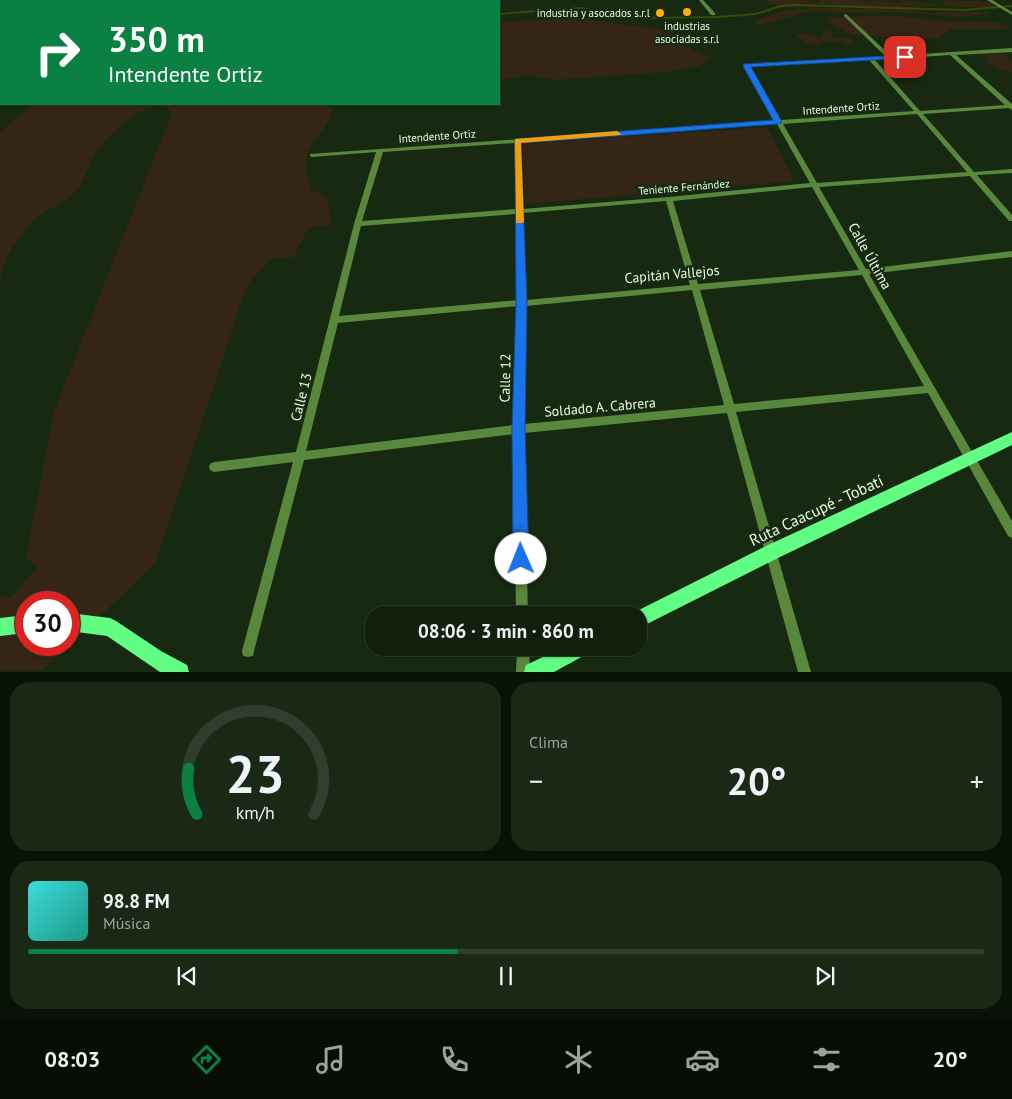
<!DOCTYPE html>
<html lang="es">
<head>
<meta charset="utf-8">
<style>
  :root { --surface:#11200d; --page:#1a2816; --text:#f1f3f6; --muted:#9ca39d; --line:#303e2e; --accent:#0b8043 }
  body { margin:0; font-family:"PT Sans",sans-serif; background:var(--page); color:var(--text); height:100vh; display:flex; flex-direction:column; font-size:19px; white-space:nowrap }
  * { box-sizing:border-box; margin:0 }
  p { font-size:16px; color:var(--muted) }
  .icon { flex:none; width:28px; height:28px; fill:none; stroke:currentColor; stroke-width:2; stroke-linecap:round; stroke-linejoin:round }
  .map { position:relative; height:672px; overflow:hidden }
  .details { display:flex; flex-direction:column; gap:10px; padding:10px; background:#091207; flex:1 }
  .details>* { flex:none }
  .guide { position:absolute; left:0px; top:0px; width:500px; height:105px; box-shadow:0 1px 4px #0004,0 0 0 1px var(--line); background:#0b8043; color:#fff; overflow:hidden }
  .speed { position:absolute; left:15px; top:591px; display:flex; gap:10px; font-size:25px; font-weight:700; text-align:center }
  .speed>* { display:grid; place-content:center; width:65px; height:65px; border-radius:50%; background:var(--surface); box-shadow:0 1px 4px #0004,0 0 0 1px var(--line); line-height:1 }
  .speed .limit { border:8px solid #d22; background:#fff; color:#111 }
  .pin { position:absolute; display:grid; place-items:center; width:42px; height:42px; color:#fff; margin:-21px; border-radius:10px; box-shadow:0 2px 8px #0006 }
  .me { position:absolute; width:55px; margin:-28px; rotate:359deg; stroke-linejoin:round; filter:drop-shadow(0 0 4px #0008) }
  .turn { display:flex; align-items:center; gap:18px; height:105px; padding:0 25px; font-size:22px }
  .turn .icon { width:65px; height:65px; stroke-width:2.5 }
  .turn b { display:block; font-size:35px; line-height:42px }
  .big { font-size:38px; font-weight:700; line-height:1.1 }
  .details .card { flex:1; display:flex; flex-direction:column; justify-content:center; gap:8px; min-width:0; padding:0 18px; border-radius:20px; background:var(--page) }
  .details .dial { align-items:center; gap:0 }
  .dial svg { height:130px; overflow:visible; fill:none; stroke:var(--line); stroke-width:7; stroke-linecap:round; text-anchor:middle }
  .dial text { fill:var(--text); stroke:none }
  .song { display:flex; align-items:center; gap:15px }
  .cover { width:60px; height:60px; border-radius:8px; background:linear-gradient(135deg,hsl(180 70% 55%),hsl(170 70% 35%)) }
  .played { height:5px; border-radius:2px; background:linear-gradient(90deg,var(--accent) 45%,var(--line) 45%) }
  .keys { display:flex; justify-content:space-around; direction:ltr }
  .heat { display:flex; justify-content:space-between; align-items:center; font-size:28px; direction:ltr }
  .details .tiles { flex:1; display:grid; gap:10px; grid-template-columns:1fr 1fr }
  .card:last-child { grid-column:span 2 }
  .trip { position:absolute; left:365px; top:606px; width:282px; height:50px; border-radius:20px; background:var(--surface); box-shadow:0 1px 4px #0004,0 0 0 1px var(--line); font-weight:700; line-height:50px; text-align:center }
  .tabs { display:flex; height:80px; justify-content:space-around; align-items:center; background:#070d05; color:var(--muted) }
  .tabs .icon { width:35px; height:35px }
  .tabs .selected { color:var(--accent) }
  .tabs b { font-size:22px; color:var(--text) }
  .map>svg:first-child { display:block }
  .green { fill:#342514; fill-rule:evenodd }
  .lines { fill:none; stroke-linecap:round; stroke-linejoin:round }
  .stream { stroke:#3b480b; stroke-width:2 }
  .river { stroke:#3b480b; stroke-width:20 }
  .street { fill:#59883c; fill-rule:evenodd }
  .primary { fill:#61fe83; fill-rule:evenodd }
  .route { fill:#1a73e8; stroke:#114b97 }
  .slow { fill:#f59e0b }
  .poi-dot { fill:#feb007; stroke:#172a11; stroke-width:2 }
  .labels { text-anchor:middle; stroke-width:5; stroke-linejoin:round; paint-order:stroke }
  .far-poi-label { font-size:11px; fill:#e5ffda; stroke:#172a11; text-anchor:end }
  .far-street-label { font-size:11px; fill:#e5ffda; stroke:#172a11 }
  .street-label { font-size:14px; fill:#e5ffda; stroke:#172a11 }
  .near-street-label { font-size:16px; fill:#e5ffda; stroke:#172a11 }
</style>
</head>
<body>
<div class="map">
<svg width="1012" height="672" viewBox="0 0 1012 672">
  <rect width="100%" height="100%" fill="#172a11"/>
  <g class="green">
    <path d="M766,0h39l12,4 2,-4h32l21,3 1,-1 -4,-2 33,3 -1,-3 31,4 5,2 -24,1 -8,-3 2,3 -4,2 35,5 4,-2h45l7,1 -33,4 -63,-5 -59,1 -20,-2 -17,2 -35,11h-12l1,-3c40,-21 85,-10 129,-13l-66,-4 1,2 -21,-2 -12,3 -18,-3z"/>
    <path d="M946,0l45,2 3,3 -2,2h-36l-18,-3 7,-2z"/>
    <path d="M900,16c16,2 31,5 47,5 18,1 51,-3 64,8h-59l-13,9 -20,2 -68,-6 -17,-8 -7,-9z"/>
    <path d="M578,18l87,12 16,14 30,14 -12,8 -33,6 -113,8 -27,-5 -27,6v-59z"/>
    <path d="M825,31h6l4,4h-5l1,3 14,-1 7,2 2,4 -10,2 -3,-4h-18l-3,4c-11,-1 -18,-2 -24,-11l9,-1 17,5 -1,-4z"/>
    <path d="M998,53l8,3 6,6v10l-12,-3 -13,-6 1,-4 -8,-5z"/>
    <path d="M32,104h300c0,22 -13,26 -22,44 -7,13 -2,29 1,42l17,8 3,27 -23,3 -14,29 -22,2 -25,26 -92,279 -113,107h-42v-75l10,2 28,-31 -12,-10 28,-146 118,-298c-18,-25 -64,23 -76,39 -6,9 -13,32 -19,38 -12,13 -31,19 -44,31 -7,7 -22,28 -27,38 -3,6 -4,15 -6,22v-148zM26,602h43v43h-43z"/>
    <path d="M767,127l27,54 -269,23 -3,-60z"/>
  </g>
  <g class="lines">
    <path class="stream" d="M499,14l81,-6 55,10 83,-1 38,-3 25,-8 13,-1 169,5 49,-4"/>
    <path class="river" d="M92,1l4,-1"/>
    <g class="street">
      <path d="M246,0h18l1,1h-17z"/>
      <rect x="443" y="0" width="4" height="1"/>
      <path d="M699,0h4l12,13v2h-4z"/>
      <path d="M987,0h5l20,12v3z"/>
      <path d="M846,14l45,42 121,-8v4l-56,3 56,49v6l-3,-2 -86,6 51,58 38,-3v4l-35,2 35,40v6h-3l-39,-45 -151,11 47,82 146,-18v6l-143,17 143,247v17l-4,-2 -80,-143 -192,19 75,260h-13l-71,-259 -203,20 4,182h-12l-2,-181 -210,26 -50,191 -1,5 -5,1 -5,-1 -1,-5 51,-189 -79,10 -4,-2 -1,-3 1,-3 4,-2 82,-10 58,-228 22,-72 -64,5 -2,-1v-2l465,-33 -31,-55 1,-1 140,-9 -41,-40v-1zM950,55l55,50 -85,6 -45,-51zM869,60l45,51 -133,9 -31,-53zM917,114l50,58 -150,11 -34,-59zM777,124l33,59 -141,14 -146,12 -3,-67zM514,143l2,66 -154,12 21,-69zM812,187l47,83 -161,14 -25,-83zM666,201l24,84 -164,15 -3,-87zM516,214l2,86 -179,16 22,-90zM862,275l62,111 -190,18 -34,-114zM692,290l32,115 -200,19 2,-118zM518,306l-4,119 -208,26 32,-128z"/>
      <path d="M517,648h12l1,24h-14z"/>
    </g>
    <g class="primary">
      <path d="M1012,432v13l-234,113 -133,67 -6,3v-13h-7l1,-2 133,-67z"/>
      <path d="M69,613l41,5 6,3 45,30 26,14 2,7h-29l-53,-36 -38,-5z"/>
      <path d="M26,615v18l-26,3v-18z"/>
      <path d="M562,648h28l-3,6 -33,18h-30l2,-7z"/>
    </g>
  </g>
  <path class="route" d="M905,55h3v3l-157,9 31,55 -4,2 -257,19 6,160 -2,126 4,130 -3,5 -5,3 -5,-3 -3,-5 -1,-130 4,-126 -1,-164 258,-19 -30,-54 1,-2z"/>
  <path class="slow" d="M617,131l4,3 -1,1 -99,8 3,78 -1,2h-7l-1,-84z"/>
  <g class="poi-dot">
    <circle cx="687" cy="12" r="5"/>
    <circle cx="660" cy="13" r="5"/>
  </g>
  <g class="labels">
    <g class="far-poi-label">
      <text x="650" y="17">industria y asocados s.r.l</text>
      <text x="687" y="30" text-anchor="middle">industrias<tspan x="687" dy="13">asociadas s.r.l</tspan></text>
    </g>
    <g class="far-street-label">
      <text transform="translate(841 108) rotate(-4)" y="4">Intendente Ortiz</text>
      <text transform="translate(437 136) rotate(-4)" y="4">Intendente Ortiz</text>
      <text transform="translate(684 187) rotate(-5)" y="4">Teniente Fernández</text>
    </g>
    <g class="street-label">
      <text transform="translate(870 256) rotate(61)" y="5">Calle Última</text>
      <text transform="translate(672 274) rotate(-5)" y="5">Capitán Vallejos</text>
      <text transform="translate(505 378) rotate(-89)" y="5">Calle 12</text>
      <text transform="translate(301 397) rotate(-76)" y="5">Calle 13</text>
      <text transform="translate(600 407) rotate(-5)" y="5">Soldado A. Cabrera</text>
    </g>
    <g class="near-street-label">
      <text transform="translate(816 510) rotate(-25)" y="6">Ruta Caacupé - Tobatí</text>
    </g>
  </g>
</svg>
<div class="speed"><div class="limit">30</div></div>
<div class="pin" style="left:905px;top:57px;background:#d93025"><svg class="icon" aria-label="arrive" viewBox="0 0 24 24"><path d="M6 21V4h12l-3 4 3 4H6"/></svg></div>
<svg class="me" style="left:521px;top:559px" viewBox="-20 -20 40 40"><circle r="19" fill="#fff"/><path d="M0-13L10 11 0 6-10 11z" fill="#1a73e8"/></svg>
<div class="trip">08:06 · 3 min · 860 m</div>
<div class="guide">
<div class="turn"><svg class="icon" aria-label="right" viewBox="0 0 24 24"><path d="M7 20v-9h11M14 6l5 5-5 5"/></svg><div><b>350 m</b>Intendente Ortiz</div></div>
</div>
</div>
<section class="details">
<div class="tiles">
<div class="card dial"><svg viewBox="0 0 100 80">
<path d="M14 69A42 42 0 1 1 86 69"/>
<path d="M14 69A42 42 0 0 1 9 41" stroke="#0b8043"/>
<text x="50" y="56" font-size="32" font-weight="700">23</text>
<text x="50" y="72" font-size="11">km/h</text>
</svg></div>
<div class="card"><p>Clima</p>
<div class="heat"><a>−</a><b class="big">20°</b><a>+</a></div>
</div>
<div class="card">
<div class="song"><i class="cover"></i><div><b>98.8 FM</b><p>Música</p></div></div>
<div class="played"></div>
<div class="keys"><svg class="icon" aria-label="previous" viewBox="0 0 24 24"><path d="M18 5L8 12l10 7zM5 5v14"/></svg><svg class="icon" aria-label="pause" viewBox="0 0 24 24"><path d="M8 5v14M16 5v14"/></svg><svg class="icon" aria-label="next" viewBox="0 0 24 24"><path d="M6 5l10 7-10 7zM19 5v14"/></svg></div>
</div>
</div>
</section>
<nav class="tabs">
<b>08:03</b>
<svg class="icon selected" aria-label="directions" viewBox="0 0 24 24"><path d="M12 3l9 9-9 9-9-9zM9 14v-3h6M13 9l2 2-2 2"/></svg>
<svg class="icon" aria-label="music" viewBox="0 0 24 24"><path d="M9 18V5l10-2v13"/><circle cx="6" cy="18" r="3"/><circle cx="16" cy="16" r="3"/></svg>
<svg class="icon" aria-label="phone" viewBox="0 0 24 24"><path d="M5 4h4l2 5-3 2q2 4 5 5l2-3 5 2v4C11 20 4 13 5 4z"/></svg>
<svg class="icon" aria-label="climate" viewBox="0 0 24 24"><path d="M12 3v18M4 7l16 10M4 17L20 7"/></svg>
<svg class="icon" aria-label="car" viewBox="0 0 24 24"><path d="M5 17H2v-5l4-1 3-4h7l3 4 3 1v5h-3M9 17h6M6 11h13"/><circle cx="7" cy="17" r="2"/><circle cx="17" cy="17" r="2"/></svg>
<svg class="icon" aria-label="filters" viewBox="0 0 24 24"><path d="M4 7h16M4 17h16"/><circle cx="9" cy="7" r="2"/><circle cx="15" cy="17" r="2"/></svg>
<b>20°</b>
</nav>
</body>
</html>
